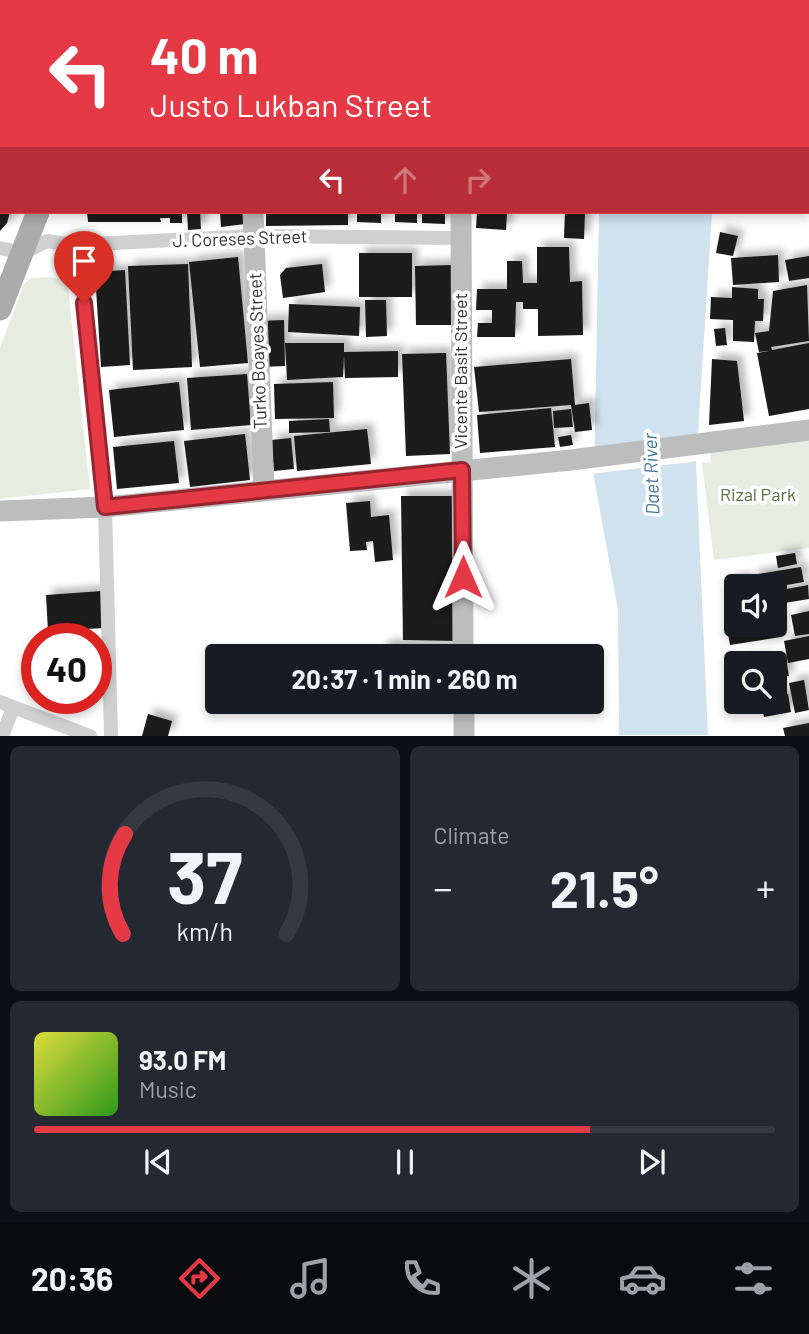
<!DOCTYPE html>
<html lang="en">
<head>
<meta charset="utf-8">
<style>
  :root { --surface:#171b24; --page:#242831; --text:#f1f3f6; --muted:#9ea1a6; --line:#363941; --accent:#e63946 }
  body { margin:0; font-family:Barlow,sans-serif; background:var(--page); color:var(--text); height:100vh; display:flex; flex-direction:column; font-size:26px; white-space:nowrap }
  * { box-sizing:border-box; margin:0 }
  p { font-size:23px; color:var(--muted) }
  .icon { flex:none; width:38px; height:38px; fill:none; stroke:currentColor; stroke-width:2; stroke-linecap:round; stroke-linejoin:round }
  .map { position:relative; height:736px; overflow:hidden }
  .panel { display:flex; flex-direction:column; gap:10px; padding:10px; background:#0d0f14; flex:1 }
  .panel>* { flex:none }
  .hud { position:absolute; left:0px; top:0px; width:810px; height:214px; box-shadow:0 4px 10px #0003; background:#e63946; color:#fff; overflow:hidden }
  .fabs { position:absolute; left:724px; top:574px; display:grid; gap:14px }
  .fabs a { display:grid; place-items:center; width:63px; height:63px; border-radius:7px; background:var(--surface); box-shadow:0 4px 10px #0003; font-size:35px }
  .speed { position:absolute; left:21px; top:623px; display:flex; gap:14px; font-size:35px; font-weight:700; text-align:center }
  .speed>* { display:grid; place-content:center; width:91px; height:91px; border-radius:50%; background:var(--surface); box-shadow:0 4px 10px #0003; line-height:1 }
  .speed .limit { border:10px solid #d22; background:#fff; color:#111 }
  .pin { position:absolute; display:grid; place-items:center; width:60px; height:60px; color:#fff; margin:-72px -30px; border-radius:50% 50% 50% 0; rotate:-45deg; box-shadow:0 0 7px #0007 }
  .pin .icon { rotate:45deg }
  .me { position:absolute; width:77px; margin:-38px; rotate:0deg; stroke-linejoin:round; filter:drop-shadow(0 0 5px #0008) }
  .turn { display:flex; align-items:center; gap:24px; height:147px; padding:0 35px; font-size:32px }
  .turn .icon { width:91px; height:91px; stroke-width:2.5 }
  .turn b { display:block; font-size:49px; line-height:60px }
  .lanes { display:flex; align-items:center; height:66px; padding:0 35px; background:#0003; justify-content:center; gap:35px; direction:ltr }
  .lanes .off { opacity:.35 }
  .big { font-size:52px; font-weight:700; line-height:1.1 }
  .panel .tile { flex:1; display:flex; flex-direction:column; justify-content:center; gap:10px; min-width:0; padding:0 24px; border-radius:10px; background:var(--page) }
  .panel .dial { align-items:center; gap:0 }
  .dial svg { height:182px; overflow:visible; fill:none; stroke:var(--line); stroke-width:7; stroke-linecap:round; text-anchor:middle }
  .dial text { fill:var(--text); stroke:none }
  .song { display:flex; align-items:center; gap:21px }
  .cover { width:84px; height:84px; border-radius:10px; background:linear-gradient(135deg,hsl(60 70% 55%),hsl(110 70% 35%)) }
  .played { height:7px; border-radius:4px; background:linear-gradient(90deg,var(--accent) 75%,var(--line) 75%) }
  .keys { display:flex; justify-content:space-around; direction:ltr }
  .heat { display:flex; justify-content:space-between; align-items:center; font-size:38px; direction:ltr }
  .panel .tiles { flex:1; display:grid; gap:10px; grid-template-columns:1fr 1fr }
  .tile:last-child { grid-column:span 2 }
  .trip { position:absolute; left:205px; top:644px; width:399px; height:70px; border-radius:7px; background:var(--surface); box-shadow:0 4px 10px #0003; font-weight:700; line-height:70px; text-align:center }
  .menu { display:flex; height:112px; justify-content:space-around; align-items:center; background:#090b0e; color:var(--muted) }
  .menu .icon { width:49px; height:49px }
  .menu .active { color:var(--accent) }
  .menu b { font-size:32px; color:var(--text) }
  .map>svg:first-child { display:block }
  .green { fill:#e6ecdf }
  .water { fill:#cfe2ee }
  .pier { fill:#fff }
  .building { fill:#1a1a1a; filter:url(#shadow) }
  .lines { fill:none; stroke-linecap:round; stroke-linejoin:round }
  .street { stroke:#d0d0d0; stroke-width:14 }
  .secondary { stroke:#bdbdbd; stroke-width:21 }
  .primary { stroke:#ababab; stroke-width:23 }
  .route-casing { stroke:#96252e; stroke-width:18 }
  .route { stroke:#e63946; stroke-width:12 }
  .labels { text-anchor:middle; stroke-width:7; stroke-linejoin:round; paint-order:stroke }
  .street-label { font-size:18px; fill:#333; stroke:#fff }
  .park-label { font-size:18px; fill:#56703f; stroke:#fff }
  .water-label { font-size:19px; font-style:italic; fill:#3f7597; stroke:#fff }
</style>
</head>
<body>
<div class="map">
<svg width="809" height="736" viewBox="0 0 809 736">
  <defs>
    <filter id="shadow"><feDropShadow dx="6" dy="-6" stdDeviation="3.5" flood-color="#0004"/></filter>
  </defs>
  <rect width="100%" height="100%" fill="#fff"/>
  <g class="green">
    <path d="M49,277l11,2 8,9 22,201 -90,10v-151l24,-64 7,-6z"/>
    <path d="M809,435v113l-95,12 -12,-97 9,-1 -1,-15z"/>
  </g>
  <g class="water">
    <path d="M587,0h123l-123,2z"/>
    <path d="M599,212h113l-16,252 12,271h-89l-1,-125 -24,-133z"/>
  </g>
  <path class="pier" d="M701,437l-2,24 -109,13v-23z"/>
  <g class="building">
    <path d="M0,212h10l-3,11 -7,8z"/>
    <path d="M87,212h95v11h-12v-5h-10l1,4h-73z"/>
    <path d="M187,212h13l1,17 -13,1z"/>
    <path d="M220,212h24l1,12 -24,3z"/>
    <path d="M266,212h82v13l-82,1z"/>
    <path d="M357,212h24v11l-24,-1z"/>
    <path d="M395,212h22v11l-22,-1z"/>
    <path d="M422,212h23v12l-23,-1z"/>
    <path d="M477,212h30l-1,18 -30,-2z"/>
    <path d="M565,212h20l-1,27 -20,-1z"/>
    <path d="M720,232l18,4 -5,20 -17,-3z"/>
    <path d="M537,247h32l1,35 12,-1 1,54 -45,1v-27h-15v-7h-7l-1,35h-38l1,-14h14v-13h-16l1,-21h30v-28h15l1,22h14z"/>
    <rect x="359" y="253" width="53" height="44"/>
    <path d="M778,255l1,27 -46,3 -2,-27z"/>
    <path d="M809,256v22l-20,3 -4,-21z"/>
    <path d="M238,257l10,106 -48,4 -11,-105z"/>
    <path d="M188,264l4,103 -59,3 -5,-104z"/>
    <path d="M322,264l3,28 -42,6 -3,-23 6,-7z"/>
    <path d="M453,265l2,60h-39l-1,-59z"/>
    <path d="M125,270l5,95 -29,2 -6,-95z"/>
    <path d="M807,285l2,56 -38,6 1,3 37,-7v66l-40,7 -12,-63 12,-2 -10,1 -4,-19 14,-2 4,-40z"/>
    <path d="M732,287l26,2v10h6l-1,22h-8l-1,21 -21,-1v-21l-23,-1 1,-22 21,1z"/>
    <path d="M365,300h21l1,36 -21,1z"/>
    <path d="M289,304l71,3 -1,29 -71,-4z"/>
    <path d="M284,320l1,46 -24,1 -2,-46z"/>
    <path d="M725,328l2,17 -11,1 -2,-17z"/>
    <path d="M285,343h59v9l54,-1v26l-53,1 -1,-22 -1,21 -56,3z"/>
    <path d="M446,353l4,101 -44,2 -4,-102z"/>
    <path d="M571,359l4,46 14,-2 3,27 -17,2 -4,-27 -92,7 -5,-45z"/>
    <path d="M712,359l25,2 7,60 -35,4z"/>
    <path d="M247,374l4,51 -60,5 -4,-52z"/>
    <path d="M179,382l5,48 -70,7 -5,-47z"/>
    <path d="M333,382l1,36 -59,1 -1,-35z"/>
    <path d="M551,408l4,39 -75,6 -3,-38z"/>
    <path d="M571,409l2,18 -19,1 -1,-17z"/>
    <path d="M329,419l1,13 -41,1v-12z"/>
    <path d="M367,429l4,35 -74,7 -3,-35z"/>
    <path d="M245,434l5,46 -60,7 -6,-46z"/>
    <path d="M571,435l2,10 -13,2 -2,-10z"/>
    <path d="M291,438l3,31 -20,2 -3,-31z"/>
    <path d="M174,441l5,42 -62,6 -4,-42z"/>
    <path d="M401,496h54l2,145 -54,-1z"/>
    <path d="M370,501l1,16 18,-2 4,45 -18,2 -2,-21 -7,1 1,8 -17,1 -4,-48z"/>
    <path d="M795,553l2,11 -19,4 -2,-12z"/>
    <path d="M801,567l3,15 -29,5 -21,-1 -2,-11z"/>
    <path d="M747,578l1,8h-11v10l-7,1 -2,-16z"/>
    <path d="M808,585l1,14 -31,5 -2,-13z"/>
    <path d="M102,591l3,37 -57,3 -2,-36z"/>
    <path d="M809,611v23l-14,2 -4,-21z"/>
    <path d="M775,615h3l3,22 -51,8 -4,-23 49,3z"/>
    <path d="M809,636v23l-21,4 -4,-22z"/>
    <path d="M383,645l67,1v10h-68z"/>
    <path d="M106,657l1,10h-11v-9z"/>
    <path d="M767,659l1,4h-26l-1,-2z"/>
    <path d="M786,659l3,17 -12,2 -2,-17z"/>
    <path d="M737,662v30l-6,1 -3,-30z"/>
    <path d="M804,680l5,30 -14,3 -6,-30z"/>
    <path d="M788,694l3,18 -27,5 -3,-15h14v-5z"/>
    <path d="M148,714l24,7 -4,15h-26z"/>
    <path d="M809,723v13h-24l-2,-8z"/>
  </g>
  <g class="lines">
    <g class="street">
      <path d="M73,245l9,33 23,229 6,229"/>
      <path d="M0,248l23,5 24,-12 26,4 181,-9 206,2"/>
      <path d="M0,702l90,34"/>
      <path d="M2,736l11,-28"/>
    </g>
    <g class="secondary">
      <path d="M41,0v2"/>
      <path d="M244,0v2"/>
      <path d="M464,0v2"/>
      <path d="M253,212l11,278"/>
      <path d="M461,212l2,444"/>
      <path d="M0,511l105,-4 466,-47 238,-30"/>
      <path d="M464,702v34"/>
    </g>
    <g class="primary">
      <path d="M808,20h1"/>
      <path d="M0,309l38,-97"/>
    </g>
  </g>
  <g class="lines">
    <g class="route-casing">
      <path id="route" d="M84,303l21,204 357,-37 1,107"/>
    </g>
    <use href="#route" class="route"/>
  </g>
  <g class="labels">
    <g class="street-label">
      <text transform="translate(240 239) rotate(-2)" y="6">J. Coreses Street</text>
      <text transform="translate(258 351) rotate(-92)" y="6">Turko Boayes Street</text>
      <text transform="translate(461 371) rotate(-90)" y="6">Vicente Basit Street</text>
    </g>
    <g class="park-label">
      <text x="758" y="501">Rizal Park</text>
    </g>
    <g class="water-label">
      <text transform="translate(651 474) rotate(-92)" y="7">Daet River</text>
    </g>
  </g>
</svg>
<div class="fabs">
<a><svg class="icon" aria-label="sound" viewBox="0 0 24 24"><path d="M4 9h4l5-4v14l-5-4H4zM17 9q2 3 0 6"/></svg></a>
<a><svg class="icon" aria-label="search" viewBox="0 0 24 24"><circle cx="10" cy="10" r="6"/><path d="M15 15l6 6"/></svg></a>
</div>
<div class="speed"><div class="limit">40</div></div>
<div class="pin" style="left:84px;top:303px;background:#d93025"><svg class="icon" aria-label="arrive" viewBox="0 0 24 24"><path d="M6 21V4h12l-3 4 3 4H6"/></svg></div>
<svg class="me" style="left:463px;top:577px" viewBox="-20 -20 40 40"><path d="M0-17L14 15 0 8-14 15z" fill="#e63946" stroke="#fff" stroke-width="4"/></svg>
<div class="trip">20:37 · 1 min · 260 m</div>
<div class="hud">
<div class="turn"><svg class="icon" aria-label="left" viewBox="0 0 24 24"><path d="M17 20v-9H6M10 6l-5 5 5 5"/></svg><div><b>40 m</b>Justo Lukban Street</div></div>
<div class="lanes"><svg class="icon" aria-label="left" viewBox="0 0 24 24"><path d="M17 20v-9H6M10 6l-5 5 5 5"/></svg><svg class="icon off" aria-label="ahead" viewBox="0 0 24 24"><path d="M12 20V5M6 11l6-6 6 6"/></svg><svg class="icon off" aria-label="right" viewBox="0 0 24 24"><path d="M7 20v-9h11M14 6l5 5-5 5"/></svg></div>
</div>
</div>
<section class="panel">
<div class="tiles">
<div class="tile dial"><svg viewBox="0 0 100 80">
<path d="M14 69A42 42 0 1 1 86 69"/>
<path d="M14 69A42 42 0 0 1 15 25" stroke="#e63946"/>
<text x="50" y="56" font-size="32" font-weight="700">37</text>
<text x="50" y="72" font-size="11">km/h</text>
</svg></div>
<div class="tile"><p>Climate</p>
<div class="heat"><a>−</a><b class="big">21.5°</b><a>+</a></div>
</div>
<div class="tile">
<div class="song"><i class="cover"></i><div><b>93.0 FM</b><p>Music</p></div></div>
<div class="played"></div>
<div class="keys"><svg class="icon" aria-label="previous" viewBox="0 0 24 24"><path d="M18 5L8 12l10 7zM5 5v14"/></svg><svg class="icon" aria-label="pause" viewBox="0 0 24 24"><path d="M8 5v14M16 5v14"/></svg><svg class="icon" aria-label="next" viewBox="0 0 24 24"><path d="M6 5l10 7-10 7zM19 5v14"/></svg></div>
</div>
</div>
</section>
<nav class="menu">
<b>20:36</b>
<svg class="icon active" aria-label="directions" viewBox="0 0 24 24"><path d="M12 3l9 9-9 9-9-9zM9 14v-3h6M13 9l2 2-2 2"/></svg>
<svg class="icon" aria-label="music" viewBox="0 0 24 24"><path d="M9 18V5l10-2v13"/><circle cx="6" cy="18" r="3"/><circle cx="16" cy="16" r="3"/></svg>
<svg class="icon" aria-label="phone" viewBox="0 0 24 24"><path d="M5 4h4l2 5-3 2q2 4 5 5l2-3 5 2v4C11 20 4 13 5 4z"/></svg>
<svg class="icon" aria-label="climate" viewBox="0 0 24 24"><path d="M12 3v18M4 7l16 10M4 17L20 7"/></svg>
<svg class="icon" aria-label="car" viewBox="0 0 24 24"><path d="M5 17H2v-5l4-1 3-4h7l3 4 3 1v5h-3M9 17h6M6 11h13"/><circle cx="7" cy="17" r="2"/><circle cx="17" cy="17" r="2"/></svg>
<svg class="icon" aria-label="filters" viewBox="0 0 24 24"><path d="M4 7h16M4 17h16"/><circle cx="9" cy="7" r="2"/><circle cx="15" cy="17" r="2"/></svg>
</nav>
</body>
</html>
